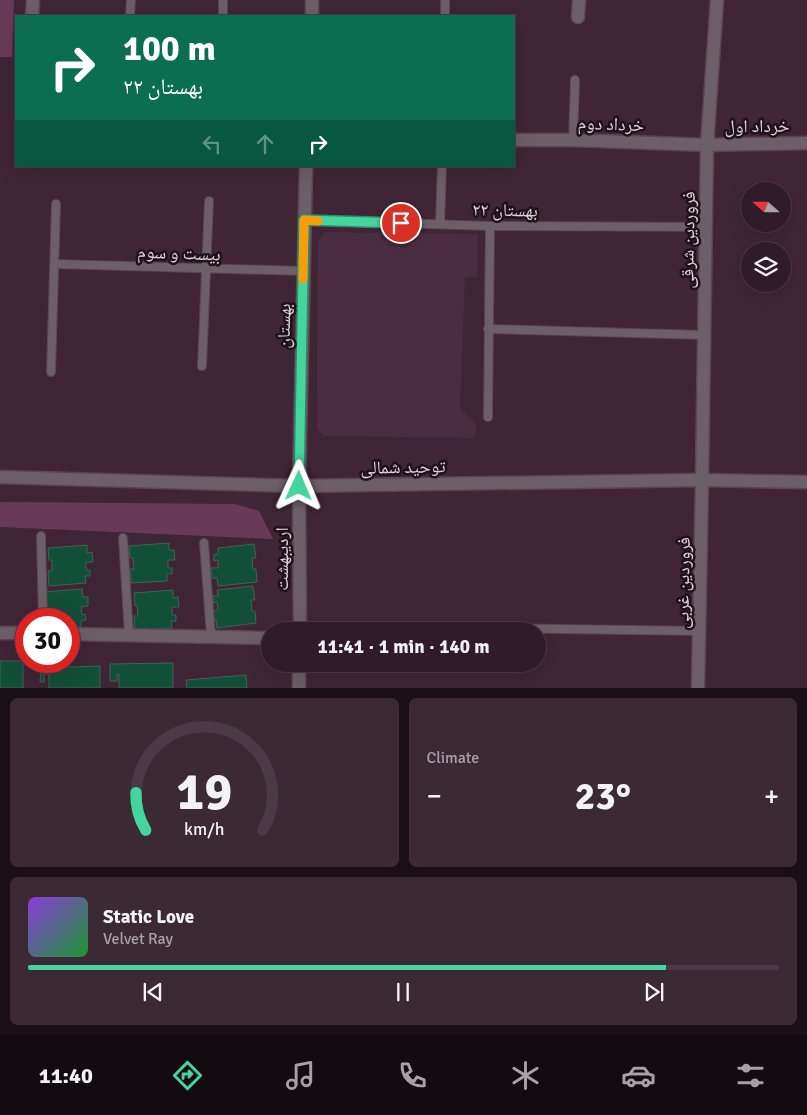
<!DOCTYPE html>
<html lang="en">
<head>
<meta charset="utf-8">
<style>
  :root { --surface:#2f1c28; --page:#3b2934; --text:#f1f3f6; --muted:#a7a1a8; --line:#4a3a45; --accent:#46d49e }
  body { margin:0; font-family:Signika,"Noto Naskh Arabic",sans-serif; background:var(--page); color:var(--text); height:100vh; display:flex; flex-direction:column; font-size:19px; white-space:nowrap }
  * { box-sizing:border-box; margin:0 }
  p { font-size:16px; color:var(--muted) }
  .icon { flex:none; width:28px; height:28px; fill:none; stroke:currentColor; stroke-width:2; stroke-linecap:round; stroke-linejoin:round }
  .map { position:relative; height:688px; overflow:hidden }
  .sheet { display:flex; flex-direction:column; gap:10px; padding:10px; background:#1a0f16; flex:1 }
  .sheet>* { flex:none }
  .top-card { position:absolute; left:15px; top:15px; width:500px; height:152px; border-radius:0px; box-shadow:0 5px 20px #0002,0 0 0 1px var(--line); background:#0b6e4f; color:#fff; overflow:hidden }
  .needle { width:32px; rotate:291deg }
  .controls { position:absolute; left:741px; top:182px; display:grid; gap:10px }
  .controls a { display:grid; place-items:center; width:50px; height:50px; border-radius:50%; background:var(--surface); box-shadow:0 5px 20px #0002,0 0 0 1px var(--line); font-size:25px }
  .speed { position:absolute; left:15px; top:608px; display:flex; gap:10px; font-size:25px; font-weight:700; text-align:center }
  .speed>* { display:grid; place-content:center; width:65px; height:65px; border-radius:50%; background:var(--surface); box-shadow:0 5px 20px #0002,0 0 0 1px var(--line); line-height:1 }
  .speed .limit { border:8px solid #d22; background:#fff; color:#111 }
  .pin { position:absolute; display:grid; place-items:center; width:42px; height:42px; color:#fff; margin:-21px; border:2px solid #fff; border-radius:50%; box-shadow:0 1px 5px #0007 }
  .me { position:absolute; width:55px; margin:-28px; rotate:1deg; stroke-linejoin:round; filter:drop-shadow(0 0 4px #0008) }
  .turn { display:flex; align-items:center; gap:18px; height:105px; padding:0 25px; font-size:22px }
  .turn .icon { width:65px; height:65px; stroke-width:2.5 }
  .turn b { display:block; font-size:35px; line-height:42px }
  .lanes { display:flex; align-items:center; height:48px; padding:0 25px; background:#0003; justify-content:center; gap:25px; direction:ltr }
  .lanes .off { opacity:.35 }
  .big { font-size:38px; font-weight:800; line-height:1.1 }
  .sheet .tile { flex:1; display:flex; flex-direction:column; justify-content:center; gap:8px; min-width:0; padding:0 18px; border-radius:8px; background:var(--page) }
  .sheet .dial { align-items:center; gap:0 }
  .dial svg { height:130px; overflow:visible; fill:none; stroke:var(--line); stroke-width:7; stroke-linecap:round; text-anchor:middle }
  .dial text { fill:var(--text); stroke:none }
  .song { display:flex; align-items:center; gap:15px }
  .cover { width:60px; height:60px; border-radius:8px; background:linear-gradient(135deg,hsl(270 70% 55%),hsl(130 70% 35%)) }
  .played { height:5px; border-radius:2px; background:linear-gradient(90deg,var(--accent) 85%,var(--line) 85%) }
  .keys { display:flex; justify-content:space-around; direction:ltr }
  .heat { display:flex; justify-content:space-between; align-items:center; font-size:28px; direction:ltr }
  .sheet .tiles { flex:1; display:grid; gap:10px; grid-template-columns:1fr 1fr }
  .tile:last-child { grid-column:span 2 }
  .trip { position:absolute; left:261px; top:622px; width:285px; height:50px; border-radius:25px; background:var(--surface); box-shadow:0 5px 20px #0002,0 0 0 1px var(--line); font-weight:800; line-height:50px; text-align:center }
  .tab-bar { display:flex; height:80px; justify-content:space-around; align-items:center; background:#130b10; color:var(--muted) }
  .tab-bar .icon { width:35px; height:35px }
  .tab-bar .active { color:var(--accent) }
  .tab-bar b { font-size:22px; color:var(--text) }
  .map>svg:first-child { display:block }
  .built { fill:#4c2c40 }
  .green { fill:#683a57 }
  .building { fill:#124f39; stroke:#416253 }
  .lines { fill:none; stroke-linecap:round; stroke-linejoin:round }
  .service-casing { stroke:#5c4453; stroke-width:10 }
  .minor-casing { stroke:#5c4453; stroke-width:15 }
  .tertiary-casing { stroke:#5c4453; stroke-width:15 }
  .service { stroke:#6c5f67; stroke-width:8 }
  .minor { stroke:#6c5f67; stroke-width:12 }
  .tertiary { stroke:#6c5f67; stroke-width:12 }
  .route-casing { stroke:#2e8a67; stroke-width:12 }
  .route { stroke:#46d49e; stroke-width:9 }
  .slow { stroke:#f59e0b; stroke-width:9 }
  .labels { text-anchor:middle; stroke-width:5; stroke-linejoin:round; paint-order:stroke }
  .street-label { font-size:18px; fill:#e1d0da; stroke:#1e131a }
</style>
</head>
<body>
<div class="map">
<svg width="807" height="688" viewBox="0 0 807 688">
  <rect width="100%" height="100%" fill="#3f2535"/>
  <path class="built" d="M325,232l153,2 -1,43h-12l-5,132 17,16 -3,13 -150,-2 -7,-7 1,-188z"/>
  <g class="green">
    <path d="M0,0h14l-2,57h-12z"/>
    <path d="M0,502l235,2 24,7 14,28 -273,-12z"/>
  </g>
  <g class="building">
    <path d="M169,543v7h5l1,10h-7v8h4v6h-5v7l-36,2 -1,-14h4l-1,-11h-3l-1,-12z"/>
    <path d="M254,544l2,14h-4l1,11h3l1,13 -39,4 -1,-8h-5l-1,-10h7v-8l-4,1v-6l4,-1v-6z"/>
    <path d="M87,545v8l5,-1 1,10h-7v8h4v6h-5l1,7 -37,3 -1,-15h4v-11h-3l-1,-12z"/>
    <path d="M253,586l2,14h-4l1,11h3l1,12 -39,5 -1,-8h-5l-1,-9 8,-1 -1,-8 -4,1v-7h5l-1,-6z"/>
    <path d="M82,589l1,8h5v9l-7,1 1,8 3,-1 1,6 -5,1v6l-12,1v-9h-25v-3l4,-1 -1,-10h-3l-1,-13z"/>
    <path d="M173,590v8l5,-1 1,10h-7v8h4v6h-5l1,7 -37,3 -1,-15h4l-1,-11 -2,1 -1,-13z"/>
    <rect x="0" y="661" width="23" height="27"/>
    <path d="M173,663v25h-54v-14h-2v7h-7v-17z"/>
    <path d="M100,666v22h-51v-14h-5v8h-4l1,-14z"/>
    <path d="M246,675l1,13h-60l-1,-8z"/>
  </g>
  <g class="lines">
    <g class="service-casing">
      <g id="service">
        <path d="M130,16l1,-16"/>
        <path d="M223,16v-16"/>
        <path d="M445,16v-16"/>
        <path d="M573,140l2,-60"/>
        <path d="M304,220l186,6 215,1"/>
        <path d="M440,224l2,-58"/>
        <path d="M55,264l248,7"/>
        <path d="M488,329l217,6"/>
        <path d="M202,366l7,-165"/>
        <path d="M51,372l5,-168"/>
        <path d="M488,417l2,-191"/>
        <path d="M41,536l2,83"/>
        <path d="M123,538l6,97"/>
        <path d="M204,543l7,93"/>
        <path d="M481,628l218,3"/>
      </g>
    </g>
    <g class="minor-casing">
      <g id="minor">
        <path d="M32,16l1,-16"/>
        <path d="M312,16v-16"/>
        <path d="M578,17l1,-17"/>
        <path d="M514,140h59l134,5 100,-2"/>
        <path d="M702,480l5,-335 10,-145"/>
        <path d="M299,486l7,-320"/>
        <path d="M0,633h26"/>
        <path d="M69,634l201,4"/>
      </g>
    </g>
    <g class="tertiary-casing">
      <g id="tertiary">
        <path d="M0,477l299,9 403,-6 105,2"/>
        <path d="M299,486l1,145"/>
        <path d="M299,688v-24"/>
        <path d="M698,688l4,-208"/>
      </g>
    </g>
    <use href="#service" class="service"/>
    <use href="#minor" class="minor"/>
    <use href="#tertiary" class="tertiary"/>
  </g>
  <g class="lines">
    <g class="route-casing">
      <path id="route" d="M299,486l5,-266 97,3"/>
    </g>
    <use href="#route" class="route"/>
    <path class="slow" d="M303,279l1,-59 14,1"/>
  </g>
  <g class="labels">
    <g class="street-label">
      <text transform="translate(611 124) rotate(2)" y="6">خرداد دوم</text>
      <text transform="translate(757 126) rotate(-1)" y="6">خرداد اول</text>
      <text transform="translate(505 210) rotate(1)" y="6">بهستان ۲۲</text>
      <text transform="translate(688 240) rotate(-89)" y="6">فروردین شرقی</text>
      <text transform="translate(179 253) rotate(2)" y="6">بیست و سوم</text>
      <text transform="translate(284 326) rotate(-89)" y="6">بهستان</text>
      <text transform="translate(403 467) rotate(-1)" y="6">توحید شمالی</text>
      <text transform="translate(282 559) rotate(-90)" y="6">اردیبهشت</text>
      <text transform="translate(683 583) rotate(-89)" y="6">فروردین غربی</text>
    </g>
  </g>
</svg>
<div class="controls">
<a><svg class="needle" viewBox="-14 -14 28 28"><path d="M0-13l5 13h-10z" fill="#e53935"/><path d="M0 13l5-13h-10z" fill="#a7a1a8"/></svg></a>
<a><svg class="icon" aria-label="layers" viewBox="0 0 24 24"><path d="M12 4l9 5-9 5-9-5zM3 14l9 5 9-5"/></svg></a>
</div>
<div class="speed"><div class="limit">30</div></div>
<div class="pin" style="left:401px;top:223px;background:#d93025"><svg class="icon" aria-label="arrive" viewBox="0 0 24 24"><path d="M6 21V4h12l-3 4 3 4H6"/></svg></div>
<svg class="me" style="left:299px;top:486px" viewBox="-20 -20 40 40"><path d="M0-17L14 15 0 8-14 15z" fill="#46d49e" stroke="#fff" stroke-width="4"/></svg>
<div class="trip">11:41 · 1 min · 140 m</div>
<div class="top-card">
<div class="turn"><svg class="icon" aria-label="right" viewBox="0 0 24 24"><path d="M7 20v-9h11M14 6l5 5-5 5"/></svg><div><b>100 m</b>بهستان ۲۲</div></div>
<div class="lanes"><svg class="icon off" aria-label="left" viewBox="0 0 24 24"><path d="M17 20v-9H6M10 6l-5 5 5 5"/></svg><svg class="icon off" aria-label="ahead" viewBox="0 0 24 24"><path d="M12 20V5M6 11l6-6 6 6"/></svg><svg class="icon" aria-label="right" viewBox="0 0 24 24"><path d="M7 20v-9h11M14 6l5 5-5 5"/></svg></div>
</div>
</div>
<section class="sheet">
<div class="tiles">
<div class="tile dial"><svg viewBox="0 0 100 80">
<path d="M14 69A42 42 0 1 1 86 69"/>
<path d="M14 69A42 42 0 0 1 8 46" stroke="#46d49e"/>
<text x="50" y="56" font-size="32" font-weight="700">19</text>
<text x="50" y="72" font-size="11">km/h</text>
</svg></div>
<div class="tile"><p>Climate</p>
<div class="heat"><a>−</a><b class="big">23°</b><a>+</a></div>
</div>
<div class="tile">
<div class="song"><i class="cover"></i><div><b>Static Love</b><p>Velvet Ray</p></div></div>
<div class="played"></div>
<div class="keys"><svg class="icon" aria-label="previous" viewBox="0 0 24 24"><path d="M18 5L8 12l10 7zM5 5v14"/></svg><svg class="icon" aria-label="pause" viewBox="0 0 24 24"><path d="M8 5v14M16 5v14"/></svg><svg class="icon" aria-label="next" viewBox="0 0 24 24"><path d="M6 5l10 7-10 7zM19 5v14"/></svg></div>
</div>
</div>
</section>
<nav class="tab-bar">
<b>11:40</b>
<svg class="icon active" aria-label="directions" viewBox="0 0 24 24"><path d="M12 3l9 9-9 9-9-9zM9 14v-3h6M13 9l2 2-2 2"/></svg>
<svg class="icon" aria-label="music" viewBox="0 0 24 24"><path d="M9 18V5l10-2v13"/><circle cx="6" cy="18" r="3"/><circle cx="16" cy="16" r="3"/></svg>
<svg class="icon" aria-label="phone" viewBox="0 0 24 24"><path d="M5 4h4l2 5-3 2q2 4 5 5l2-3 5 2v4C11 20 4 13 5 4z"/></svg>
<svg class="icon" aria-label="climate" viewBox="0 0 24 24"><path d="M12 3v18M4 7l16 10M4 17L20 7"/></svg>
<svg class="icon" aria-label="car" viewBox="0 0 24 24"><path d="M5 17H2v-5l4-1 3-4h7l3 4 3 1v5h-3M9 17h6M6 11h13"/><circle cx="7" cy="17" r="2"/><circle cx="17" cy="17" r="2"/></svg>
<svg class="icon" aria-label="filters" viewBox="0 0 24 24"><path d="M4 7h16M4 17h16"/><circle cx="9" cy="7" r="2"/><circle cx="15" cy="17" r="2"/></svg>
</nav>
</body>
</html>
